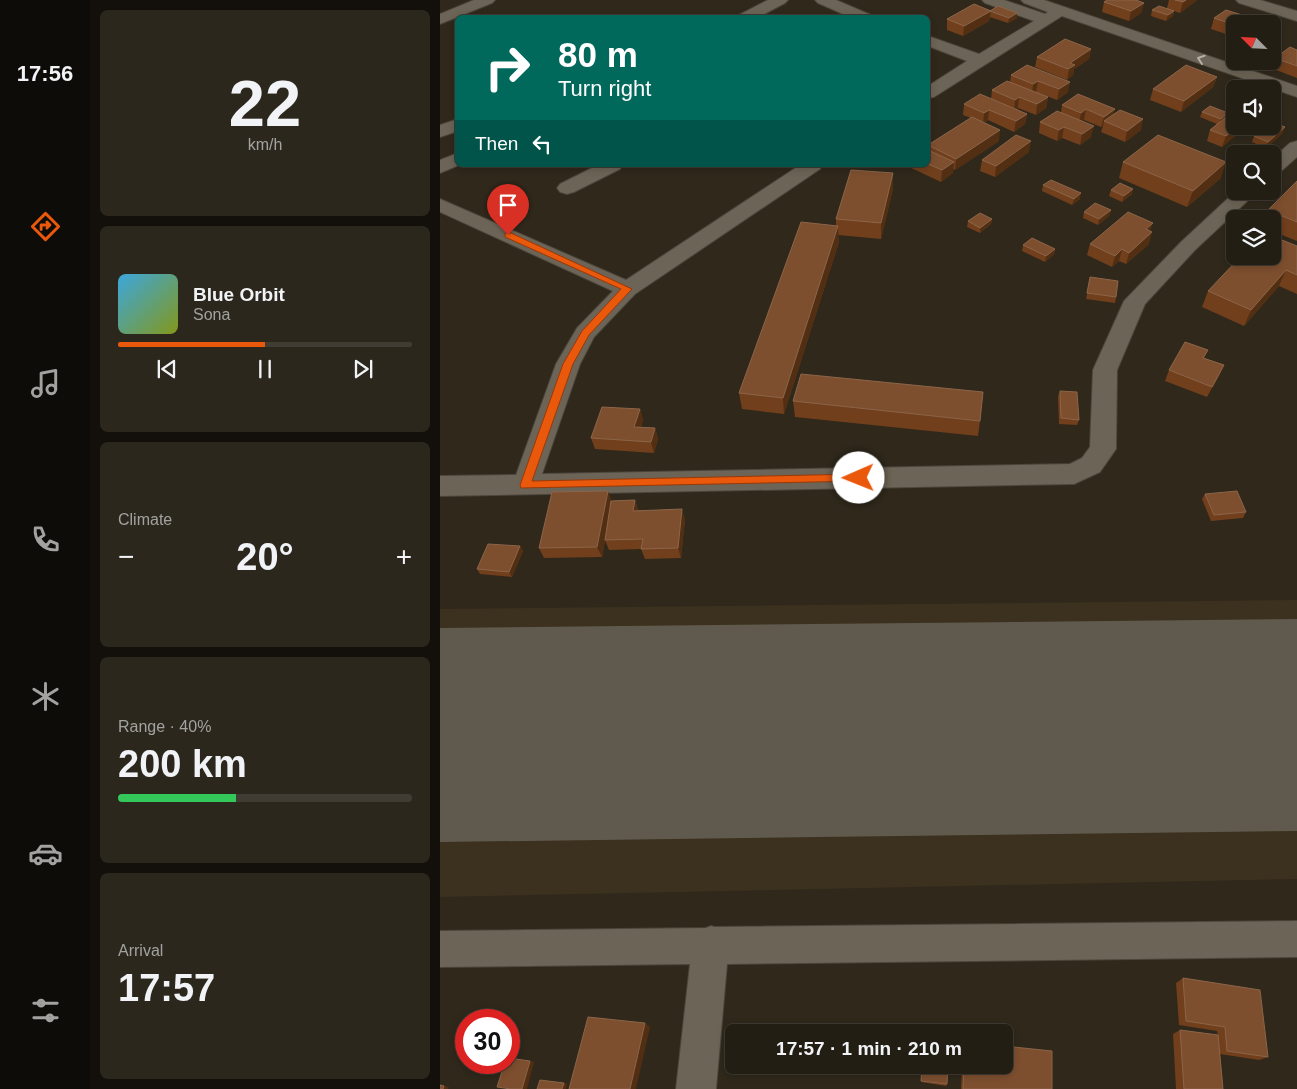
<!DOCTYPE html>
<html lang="en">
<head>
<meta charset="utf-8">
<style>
  :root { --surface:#231e14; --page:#2b271d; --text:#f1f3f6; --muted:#a3a2a0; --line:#403c34; --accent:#ea580c }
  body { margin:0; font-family:Helvetica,sans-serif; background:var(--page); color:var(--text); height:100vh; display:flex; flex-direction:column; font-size:19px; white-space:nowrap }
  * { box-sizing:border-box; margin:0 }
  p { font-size:16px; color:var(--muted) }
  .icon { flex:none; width:28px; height:28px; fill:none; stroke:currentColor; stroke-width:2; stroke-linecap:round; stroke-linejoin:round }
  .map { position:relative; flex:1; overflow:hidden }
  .sheet { display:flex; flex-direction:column; gap:10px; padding:10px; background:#13100b; width:350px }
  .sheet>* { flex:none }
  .hud { position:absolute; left:15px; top:15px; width:475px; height:152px; border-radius:8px; box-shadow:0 2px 8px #0003,0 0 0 1px var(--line); background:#00695c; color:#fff; overflow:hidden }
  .needle { width:32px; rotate:294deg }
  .tools { position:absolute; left:786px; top:15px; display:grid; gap:10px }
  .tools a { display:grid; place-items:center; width:55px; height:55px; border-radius:8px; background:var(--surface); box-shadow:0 2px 8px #0003,0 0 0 1px var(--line); font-size:25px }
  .speed { position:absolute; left:15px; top:1009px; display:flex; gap:10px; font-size:25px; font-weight:700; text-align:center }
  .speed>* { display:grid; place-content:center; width:65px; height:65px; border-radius:50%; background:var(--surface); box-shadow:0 2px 8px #0003,0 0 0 1px var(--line); line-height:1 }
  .speed .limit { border:8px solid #d22; background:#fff; color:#111 }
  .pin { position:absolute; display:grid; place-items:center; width:42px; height:42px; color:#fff; margin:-51px -21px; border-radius:50% 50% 50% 0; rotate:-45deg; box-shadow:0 0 5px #0007 }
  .pin .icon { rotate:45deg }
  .me { position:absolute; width:55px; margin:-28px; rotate:269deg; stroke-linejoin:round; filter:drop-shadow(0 0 4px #0008) }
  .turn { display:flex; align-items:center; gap:18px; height:105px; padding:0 20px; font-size:22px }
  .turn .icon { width:65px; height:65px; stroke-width:2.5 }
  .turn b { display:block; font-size:35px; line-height:42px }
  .then { display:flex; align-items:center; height:48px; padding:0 20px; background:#0003; gap:10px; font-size:19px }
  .big { font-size:38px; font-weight:800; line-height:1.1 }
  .sheet .card { flex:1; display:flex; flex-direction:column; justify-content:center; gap:8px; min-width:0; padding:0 18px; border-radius:8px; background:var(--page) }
  .sheet .dial { align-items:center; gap:0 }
  .dial b { font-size:65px; line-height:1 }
  .song { display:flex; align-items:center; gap:15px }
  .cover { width:60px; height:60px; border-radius:8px; background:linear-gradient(135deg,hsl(200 70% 55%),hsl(70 70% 35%)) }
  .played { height:5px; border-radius:2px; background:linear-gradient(90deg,var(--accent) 50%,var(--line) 50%) }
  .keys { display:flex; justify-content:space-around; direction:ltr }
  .heat { display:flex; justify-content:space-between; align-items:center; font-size:28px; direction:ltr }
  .charge { height:8px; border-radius:4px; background:linear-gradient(90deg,#34c759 40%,var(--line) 0) }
  .trip { position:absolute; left:285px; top:1024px; width:288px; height:50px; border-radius:8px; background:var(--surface); box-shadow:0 2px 8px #0003,0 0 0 1px var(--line); font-weight:800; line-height:50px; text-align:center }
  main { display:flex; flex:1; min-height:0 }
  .menu { display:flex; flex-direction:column; width:90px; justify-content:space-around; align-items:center; background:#0e0c08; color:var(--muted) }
  .menu .icon { width:35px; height:35px }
  .menu .on { color:var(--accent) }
  .menu b { font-size:22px; color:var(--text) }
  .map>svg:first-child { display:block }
  .built { fill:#3b311e }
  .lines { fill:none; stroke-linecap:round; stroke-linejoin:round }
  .runway { fill:#605a4e; fill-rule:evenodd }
  .minor-casing { stroke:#4b453b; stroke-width:2 }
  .minor { fill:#6c6456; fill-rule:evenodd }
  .wall { fill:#713f1c }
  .shaded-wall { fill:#522f13 }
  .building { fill:#7d4f2f; stroke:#8c6549 }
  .oneway { stroke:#b7b1a7 }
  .route { fill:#ea580c; stroke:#983908 }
</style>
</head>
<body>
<main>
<nav class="menu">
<b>17:56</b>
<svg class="icon on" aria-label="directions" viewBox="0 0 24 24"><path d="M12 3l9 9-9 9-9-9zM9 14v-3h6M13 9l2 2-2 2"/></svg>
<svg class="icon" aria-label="music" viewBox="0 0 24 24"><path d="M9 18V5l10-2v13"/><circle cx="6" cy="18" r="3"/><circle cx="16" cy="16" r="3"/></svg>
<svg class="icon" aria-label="phone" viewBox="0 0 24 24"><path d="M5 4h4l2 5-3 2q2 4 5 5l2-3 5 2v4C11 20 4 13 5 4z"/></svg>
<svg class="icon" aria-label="climate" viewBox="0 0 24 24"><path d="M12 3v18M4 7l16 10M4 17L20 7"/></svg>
<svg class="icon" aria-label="car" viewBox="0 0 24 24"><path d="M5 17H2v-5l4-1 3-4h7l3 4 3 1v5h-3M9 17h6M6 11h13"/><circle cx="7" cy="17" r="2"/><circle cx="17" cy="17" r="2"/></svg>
<svg class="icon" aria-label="filters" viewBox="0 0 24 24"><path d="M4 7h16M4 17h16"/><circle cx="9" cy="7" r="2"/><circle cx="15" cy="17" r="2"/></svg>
</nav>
<section class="sheet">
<div class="card dial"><b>22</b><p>km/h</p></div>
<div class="card">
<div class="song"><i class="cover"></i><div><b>Blue Orbit</b><p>Sona</p></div></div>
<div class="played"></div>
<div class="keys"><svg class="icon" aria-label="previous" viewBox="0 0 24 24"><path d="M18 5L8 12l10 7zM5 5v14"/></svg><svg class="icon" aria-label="pause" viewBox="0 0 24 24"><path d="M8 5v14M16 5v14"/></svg><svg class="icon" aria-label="next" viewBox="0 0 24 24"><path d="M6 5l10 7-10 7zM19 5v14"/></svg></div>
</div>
<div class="card"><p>Climate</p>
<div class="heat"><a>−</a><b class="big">20°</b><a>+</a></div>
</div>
<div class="card"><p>Range · 40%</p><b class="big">200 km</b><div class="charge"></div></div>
<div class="card"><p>Arrival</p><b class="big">17:57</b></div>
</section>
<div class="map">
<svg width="857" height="1089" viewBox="0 0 857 1089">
  <rect width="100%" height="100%" fill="#2f281b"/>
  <path class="built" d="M857,600v279l-857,18v-288z"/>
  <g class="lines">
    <path class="runway" d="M857,619v212l-857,11v-214z"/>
    <g class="minor-casing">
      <g id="minor">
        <path d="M34,0h21l-3,3 -52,21v-10z"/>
        <path d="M328,0h20l-3,3 -28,15h-20l2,-3z"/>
        <path d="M375,0h21l35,15 2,3h-21l-34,-15z"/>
        <path d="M542,0h22l41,14 3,-2 -24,-9 -3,-3h23l253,86v11l-235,-81 -128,81 -6,1v-12l39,-25 -39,-15v-10l51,18 55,-33 -49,-18z"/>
        <path d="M796,0h24l37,11v10l-58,-18z"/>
        <path d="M18,119v12l-18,6v-12z"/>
        <path d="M857,141v16l-18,16 -7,2v-16l18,-16z"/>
        <path d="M18,153l1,12 -19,8v-13z"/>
        <path d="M158,165h24l-2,4 -46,23 -7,2 -7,-2 -3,-4 3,-4z"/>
        <path d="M360,165h22l-2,4 -185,125 -41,43 -14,27 -38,110 528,-10 12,-6 8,-11 3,-77 31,-69 57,-59 55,-51h22l-63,59 -50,54 -28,66 -1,79 -16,23 -26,12 -634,12v-20l76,-1 40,-111 21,-36 36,-37 -173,-79v-13l186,81z"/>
        <path d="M857,921v36l-570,7 -11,125h-40l14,-125 -250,3v-36l266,-3 5,-2 4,1z"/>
      </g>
    </g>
    <use href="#minor" class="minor"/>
  </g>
  <g class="wall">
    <path d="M729,0h28l-17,13 -6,-2 -1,5 -7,5 -15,-5 1,-6 15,-2z"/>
    <path d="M664,2l40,1 -3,10 -12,8 -27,-9z"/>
    <path d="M550,10l27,8 -9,5 -18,-6 -1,4 -26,15 -16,-6v-11z"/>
    <path d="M774,18l41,1 -2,5h-18v13l-24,-8z"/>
    <path d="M832,24l10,3 -2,5 -4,4 -4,-1z"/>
    <path d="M651,49l-2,10 -15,10 -1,6 -6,5 -32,-13 2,-10z"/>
    <path d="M857,50v28l-26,-10 4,-10z"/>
    <path d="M587,65l41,27 -11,8 -21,-8 12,5 -2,11 -10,7 -18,-7 -2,1 11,5 -2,10 -11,8 -26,-12 -4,3 15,18 -44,29 -2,-1v4l-12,9 -34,-16v-1h21v-20l43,-27 -8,-3 1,-11 27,-5 1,-9 18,-8 1,-7z"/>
    <path d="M777,77l-4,10 -32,25 -31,-12 3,-11z"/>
    <path d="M622,105l51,9 28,16 -16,12 -24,-10 2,-6 -2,1 -17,-7 -2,1 9,16 -11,8 -18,-7 -5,3 -18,-8 1,-11 21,-9z"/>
    <path d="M762,112l26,1 -1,3 8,10h12l-25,21 -15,-6 3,-11 7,-6 -17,-7z"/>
    <path d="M843,133l-17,15 -14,-6 2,-6z"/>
    <path d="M589,152l-34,25 -15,-6 2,-11z"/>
    <path d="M683,162l98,16 -34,29 -68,-29z"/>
    <path d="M453,173v16l-12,50 -43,-4 1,7 -55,172 -42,-5 -3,-16 97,-167v-7z"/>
    <path d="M857,181v60l-25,-10v-12h-7l3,-9z"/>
    <path d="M603,185l37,14 -8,6 -30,-14z"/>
    <path d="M671,190l21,4 -10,8 -13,-6z"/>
    <path d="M671,210l-2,6 -11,9 -15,-7 1,-6z"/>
    <path d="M552,219l-1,5 -11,9 -13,-6 1,-6z"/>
    <path d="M710,231l-1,13 -23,20 -7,-3 -7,6 -25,-12 3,-11z"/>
    <path d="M583,245l32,4 -1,5 -9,8 -23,-11z"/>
    <path d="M857,246v48l-18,-8 -35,40 -42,-19 6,-16z"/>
    <path d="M650,277l26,20 -1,6 -29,-4z"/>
    <path d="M768,350l-4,8 20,7 -5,11 -12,21 -42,-16 4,-11z"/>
    <path d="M620,391l19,29 -2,5 -18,-1 -1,-28z"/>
    <path d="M353,401l187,20 -2,15 -183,-19z"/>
    <path d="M200,409l3,11 -2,7 14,1 3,11 -4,14 -59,-4 -4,-11z"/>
    <path d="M765,494l41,18 -3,6 -32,3 -9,-22z"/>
    <path d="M195,500l3,10 47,9 -4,39 -36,1 -4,-10 -32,1 -4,-10 -3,17 -58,1 -5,-10 73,-47z"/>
    <path d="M80,546l3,5 -11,26 -32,-3 -3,-5z"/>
    <path d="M743,978l85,79 -9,3 -39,-6 3,35h-47l-3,-55 7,-4 38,5 -1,-4 -38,-6 -3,-42z"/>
    <path d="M482,1065h26l-1,19 -1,2 -25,-4z"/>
    <path d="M522,1065h42l48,24h-91z"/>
  </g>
  <g class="shaded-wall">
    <path d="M746,0h11l-17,13 3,-11z"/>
    <path d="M704,3l-3,10 -12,8 2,-10z"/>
    <path d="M551,11l-2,10 -26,15 1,-10z"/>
    <path d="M734,11l-1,5 -7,5 2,-6z"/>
    <path d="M577,13v5l-9,5 1,-5z"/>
    <path d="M815,19l-2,5h-4z"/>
    <path d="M842,27l-2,5 -4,4 2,-6z"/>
    <path d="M651,49l-2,10 -15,10 -1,6 -6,5 3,-17z"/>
    <path d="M777,77l-4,10 -32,25 3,-11z"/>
    <path d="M598,81l-2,11 -4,3 1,-11z"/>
    <path d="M630,82l-2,10 -11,8 2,-11z"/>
    <path d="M579,97l-1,11 -4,2 1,-10z"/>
    <path d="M608,97l-2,11 -10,7 1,-11z"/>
    <path d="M646,109l-2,11 -5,3 2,-10z"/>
    <path d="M675,109l-3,11 -8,1 -1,5 -2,1 3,-10z"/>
    <path d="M549,110l-1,10 -5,4 1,-11z"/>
    <path d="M788,113l-2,5 -7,7 2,-6z"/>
    <path d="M587,114l-2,10 -11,8 2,-11z"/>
    <path d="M703,119l-2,11 -16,12 2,-11z"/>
    <path d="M654,126l-3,11 -11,8 2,-11z"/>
    <path d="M798,126h9l-25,21 4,-11z"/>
    <path d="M624,127l-2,11 -5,3 2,-11z"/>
    <path d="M845,127l-2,6 -17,15 2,-6z"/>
    <path d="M560,130l-1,11 -44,29 1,-11z"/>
    <path d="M591,141l-2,11 -34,25 1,-11z"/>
    <path d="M514,162l-1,11 -12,9 1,-12z"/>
    <path d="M786,162l-5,16 -34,29 6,-16z"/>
    <path d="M453,173v16l-12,50v-16z"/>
    <path d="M693,189l-1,5 -10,8 2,-6z"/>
    <path d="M641,193l-1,6 -8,6 2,-6z"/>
    <path d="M671,210l-2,6 -11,9 1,-6z"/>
    <path d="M552,219l-1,5 -11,9v-5z"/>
    <path d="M713,223l-4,11 -3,-5z"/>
    <path d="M398,226l1,16 -55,172 -1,-16z"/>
    <path d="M712,232l-3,12 -23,20 3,-11z"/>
    <path d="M615,249l-1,5 -9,8 1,-6z"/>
    <path d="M682,249l-3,12 -7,6 3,-11z"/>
    <path d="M846,270l-7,16 -35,40 7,-16z"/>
    <path d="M784,365l-5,11 -12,21 5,-10z"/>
    <path d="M200,409l3,11 -5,18 -4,-11z"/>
    <path d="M215,428l3,11 -4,14 -3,-11z"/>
    <path d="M168,491l4,11 -10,55 -5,-10z"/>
    <path d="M195,500l3,11h-5z"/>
    <path d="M242,509l3,10 -4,39 -3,-10z"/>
    <path d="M80,546l3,5 -11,26 -3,-5z"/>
    <path d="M205,1023l5,4 -14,62h-6z"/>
    <path d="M90,1061l4,1 -7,27h-5z"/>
    <path d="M124,1083l3,1 -1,5h-4z"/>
    <path d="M4,1086l5,1 -1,2h-5z"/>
  </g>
  <g class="building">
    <path d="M667,0h29l8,3 -13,8 -27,-9z"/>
    <path d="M735,0h11l-3,2z"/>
    <path d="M534,4l17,7 -27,15 -17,-7z"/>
    <path d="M558,6l19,7 -8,5 -19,-7z"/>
    <path d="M719,6l15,5 -6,4 -16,-5z"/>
    <path d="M786,10l29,9 -6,5h-14v1l-21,-7z"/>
    <path d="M832,24l10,3 -4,3 -6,-1z"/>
    <path d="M625,39l26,10 -21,14 5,2 -7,4 -31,-12z"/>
    <path d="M850,47l7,3v16l-22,-8z"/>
    <path d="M587,65l43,17 -11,7 -21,-8 -5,3 -22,-9z"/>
    <path d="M746,65l31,12 -33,24 -31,-12z"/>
    <path d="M567,81l41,16 -11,7 -18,-7 -4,3 -23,-10z"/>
    <path d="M540,94l47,20 -11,7 -27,-11 -5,3 -20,-9z"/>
    <path d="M638,94l37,15 -11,8 -18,-8 -5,4 -19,-8z"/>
    <path d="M770,106l18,7 -7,6 -19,-7z"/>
    <path d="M680,110l23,9 -16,12 -23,-10z"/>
    <path d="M795,110v16h3l-12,10 -16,-6z"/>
    <path d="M617,111l37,15 -12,8 -18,-7 -5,3 -19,-8z"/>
    <path d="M532,117l28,13 -44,29 -28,-14z"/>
    <path d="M832,122l13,5 -17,15 -14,-6 11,-10h7z"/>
    <path d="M576,135l15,6 -35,25 -14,-6z"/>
    <path d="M718,135l68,27 -33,29 -70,-29z"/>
    <path d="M488,150l26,12 -12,8 -14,-6z"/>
    <path d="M411,170l42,3 -12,50 -45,-4z"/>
    <path d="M611,180l30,13 -7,6 -31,-14z"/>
    <path d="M857,181v41l-29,-12z"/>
    <path d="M680,183l13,6 -9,7 -13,-6z"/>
    <path d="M655,203l16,7 -12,9 -15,-7z"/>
    <path d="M688,212l25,11 -7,6 6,3 -23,21 -7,-4 -7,7 -25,-12z"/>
    <path d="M540,213l12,6 -12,9 -12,-7z"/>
    <path d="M361,222l37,4 -55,172 -44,-5z"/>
    <path d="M832,236l25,10v29l-11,-5 -35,40 -43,-19 33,-35h31z"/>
    <path d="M592,238l23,11 -9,7 -23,-11z"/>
    <path d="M650,277l28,4 -2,16 -29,-4z"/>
    <path d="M745,342l23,8 -5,8 21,7 -12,22 -43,-17z"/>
    <path d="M361,374l182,18 -3,29 -187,-20z"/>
    <path d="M620,391l17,1 2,28 -18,-2z"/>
    <path d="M162,407l38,2 -6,18 21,1 -4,14 -60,-4z"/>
    <path d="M168,491l-11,56 -58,1 13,-56z"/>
    <path d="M797,491l9,21 -32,3 -9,-21z"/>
    <path d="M195,500l-2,11 49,-2 -4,39 -37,1 2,-10 -38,1 6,-39z"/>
    <path d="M48,544l32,2 -11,26 -32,-3z"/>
    <path d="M743,978l77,12 8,67 -41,-6 -2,-24 -39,-6z"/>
    <path d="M148,1017l57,6 -15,66h-61z"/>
    <path d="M740,1030l38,5 5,54h-39z"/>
    <path d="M564,1046l48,5v38h-89l1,-24h40z"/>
    <path d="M69,1058l21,3 -8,28h-11l-14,-2 8,-25h4z"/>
    <path d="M482,1065h26l-1,19 -26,-3z"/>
    <path d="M100,1080l24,3 -2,6h-25z"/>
    <path d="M0,1085l4,1 -1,3h-3z"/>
  </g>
  <defs><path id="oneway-chevron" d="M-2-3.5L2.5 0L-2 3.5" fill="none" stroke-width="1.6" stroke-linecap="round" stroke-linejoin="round" transform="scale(1.25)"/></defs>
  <use class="oneway" href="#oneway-chevron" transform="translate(761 59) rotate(-161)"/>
  <path class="route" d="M65,233h6l121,56 -43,46 -16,29 -41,117 327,-7 5,4 -2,3 -341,7 -1,-3 43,-121 19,-33 39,-42 -116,-52z"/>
</svg>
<div class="tools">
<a><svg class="needle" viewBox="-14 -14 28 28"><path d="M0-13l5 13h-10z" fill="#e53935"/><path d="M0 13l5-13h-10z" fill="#a3a2a0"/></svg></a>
<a><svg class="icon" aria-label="sound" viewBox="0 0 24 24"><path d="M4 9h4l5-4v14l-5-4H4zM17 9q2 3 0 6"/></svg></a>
<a><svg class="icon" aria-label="search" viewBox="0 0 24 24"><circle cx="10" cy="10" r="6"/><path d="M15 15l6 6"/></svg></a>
<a><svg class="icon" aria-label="layers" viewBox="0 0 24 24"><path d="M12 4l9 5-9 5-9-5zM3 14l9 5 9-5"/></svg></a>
</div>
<div class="speed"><div class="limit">30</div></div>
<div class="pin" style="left:68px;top:235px;background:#d93025"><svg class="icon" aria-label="arrive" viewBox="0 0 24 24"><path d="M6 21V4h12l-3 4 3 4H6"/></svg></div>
<svg class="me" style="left:419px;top:478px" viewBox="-20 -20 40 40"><circle r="19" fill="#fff"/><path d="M0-13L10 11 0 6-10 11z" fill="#ea580c"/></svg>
<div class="trip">17:57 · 1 min · 210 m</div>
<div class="hud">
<div class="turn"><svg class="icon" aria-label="right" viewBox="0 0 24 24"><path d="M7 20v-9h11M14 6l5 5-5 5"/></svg><div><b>80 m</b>Turn right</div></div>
<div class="then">Then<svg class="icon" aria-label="left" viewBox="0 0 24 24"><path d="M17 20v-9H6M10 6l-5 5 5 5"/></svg></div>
</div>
</div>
</main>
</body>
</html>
